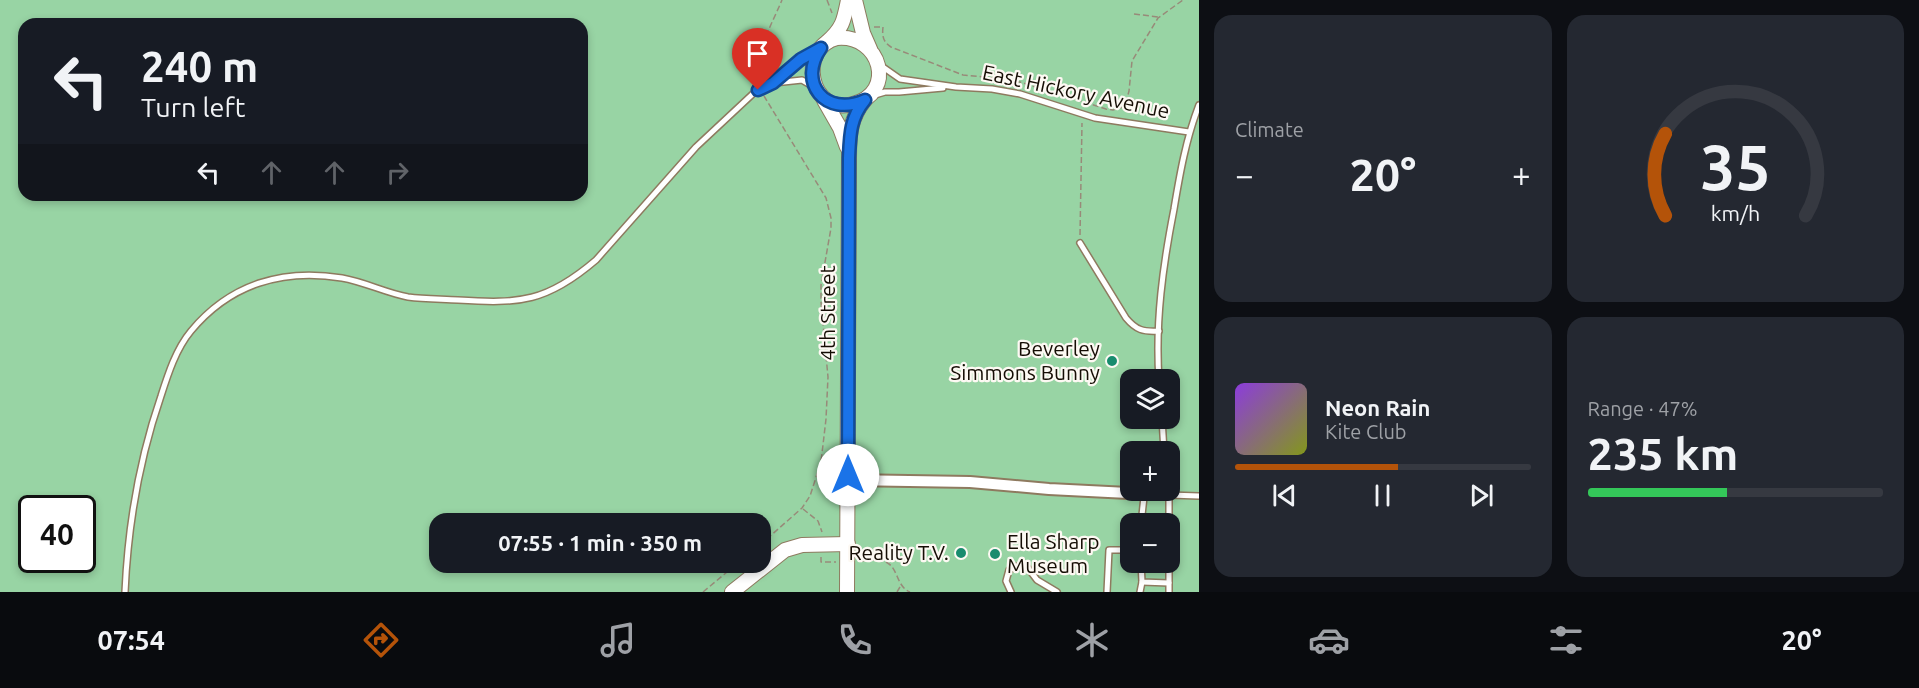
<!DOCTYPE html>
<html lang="en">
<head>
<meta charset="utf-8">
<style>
  :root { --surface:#171b24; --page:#242831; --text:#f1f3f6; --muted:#9ea1a6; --line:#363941; --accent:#b45309 }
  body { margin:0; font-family:Ubuntu,sans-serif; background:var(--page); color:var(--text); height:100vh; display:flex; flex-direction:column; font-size:22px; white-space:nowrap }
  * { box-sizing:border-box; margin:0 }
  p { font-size:20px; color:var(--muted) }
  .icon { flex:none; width:33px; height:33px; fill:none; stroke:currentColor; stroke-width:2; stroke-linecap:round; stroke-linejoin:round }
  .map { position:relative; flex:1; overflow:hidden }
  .drawer { display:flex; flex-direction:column; gap:15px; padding:15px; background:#0d0f14; width:720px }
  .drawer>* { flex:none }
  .hud { position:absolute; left:18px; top:18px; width:570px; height:183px; border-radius:18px; box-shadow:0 3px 9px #0003; background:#171b24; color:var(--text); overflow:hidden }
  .buttons { position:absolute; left:1120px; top:369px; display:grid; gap:12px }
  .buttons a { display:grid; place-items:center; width:60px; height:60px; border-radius:12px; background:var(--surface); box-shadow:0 3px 9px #0003; font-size:30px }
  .speed { position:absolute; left:18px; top:495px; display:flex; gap:12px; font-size:30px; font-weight:700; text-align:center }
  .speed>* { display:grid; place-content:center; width:78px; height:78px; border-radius:50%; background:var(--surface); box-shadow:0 3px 9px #0003; line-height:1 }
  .speed .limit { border:3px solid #111; border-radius:9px; background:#fff; color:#111 }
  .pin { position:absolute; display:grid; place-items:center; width:51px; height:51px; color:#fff; margin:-62px -26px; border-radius:50% 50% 50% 0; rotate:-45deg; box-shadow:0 0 6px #0007 }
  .pin .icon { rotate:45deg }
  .me { position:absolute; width:66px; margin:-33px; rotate:0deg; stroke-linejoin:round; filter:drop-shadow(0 0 4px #0008) }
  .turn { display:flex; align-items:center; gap:21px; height:126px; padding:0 24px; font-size:27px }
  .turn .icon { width:78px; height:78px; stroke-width:2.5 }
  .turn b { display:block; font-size:42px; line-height:51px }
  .lanes { display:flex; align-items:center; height:57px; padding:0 24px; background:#0003; justify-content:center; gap:30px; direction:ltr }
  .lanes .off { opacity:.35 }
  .big { font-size:45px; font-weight:600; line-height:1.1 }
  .drawer .widget { flex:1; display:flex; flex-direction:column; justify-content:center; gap:9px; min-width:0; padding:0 21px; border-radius:18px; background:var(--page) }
  .drawer .dial { align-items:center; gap:0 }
  .dial svg { height:156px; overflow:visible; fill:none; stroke:var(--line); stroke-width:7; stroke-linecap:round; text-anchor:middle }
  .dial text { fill:var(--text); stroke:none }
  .song { display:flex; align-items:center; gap:18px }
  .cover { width:72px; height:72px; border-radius:9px; background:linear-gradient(135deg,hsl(270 70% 55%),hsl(70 70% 35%)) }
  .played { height:6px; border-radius:3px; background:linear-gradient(90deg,var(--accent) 55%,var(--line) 55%) }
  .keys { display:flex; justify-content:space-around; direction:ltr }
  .heat { display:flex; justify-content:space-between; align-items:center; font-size:33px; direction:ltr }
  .charge { height:9px; border-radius:4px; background:linear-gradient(90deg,#34c759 47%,var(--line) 0) }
  .drawer .tiles { flex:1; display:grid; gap:15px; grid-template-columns:repeat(2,1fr) }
  .trip { position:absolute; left:429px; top:513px; width:342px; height:60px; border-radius:18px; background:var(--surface); box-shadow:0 3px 9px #0003; font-weight:600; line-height:60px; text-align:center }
  .tab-bar { display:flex; height:96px; justify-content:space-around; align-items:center; background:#090b0e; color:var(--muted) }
  .tab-bar .icon { width:42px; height:42px }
  .tab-bar .active { color:var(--accent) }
  .tab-bar b { font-size:27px; color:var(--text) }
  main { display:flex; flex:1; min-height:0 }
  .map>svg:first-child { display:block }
  .green { fill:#98d4a4; fill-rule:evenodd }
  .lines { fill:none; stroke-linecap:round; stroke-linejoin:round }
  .service-casing { stroke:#8e7a5f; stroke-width:8 }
  .minor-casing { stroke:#8e7a5f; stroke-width:14 }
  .tertiary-casing { stroke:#8e7a5f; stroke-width:16 }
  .path { stroke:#988a79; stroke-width:1.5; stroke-dasharray:6 3; stroke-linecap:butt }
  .service { stroke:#fff; stroke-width:5 }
  .minor { stroke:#fff; stroke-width:10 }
  .tertiary { stroke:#fff; stroke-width:14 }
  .route-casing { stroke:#114b97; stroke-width:15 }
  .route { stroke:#1a73e8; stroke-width:10 }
  .poi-dot { fill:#188c6e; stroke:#fdf9f3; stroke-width:2 }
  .labels { text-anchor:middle; stroke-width:4.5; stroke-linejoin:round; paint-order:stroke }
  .street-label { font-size:21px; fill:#150d04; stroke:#fdf9f3 }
  .poi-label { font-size:21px; fill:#150d04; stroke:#fdf9f3; text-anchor:end }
</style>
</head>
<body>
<main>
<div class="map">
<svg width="1199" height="592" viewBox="0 0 1199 592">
  <rect width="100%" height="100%" fill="#fce9d2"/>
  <path class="green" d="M0,0h1199v592h-1199zM24,24h558v171h-558zM1131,380h39v38h-39zM1131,452h39v38h-39zM32,508h50v52h-50zM440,524h320v38h-320zM1131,524h39v38h-39z"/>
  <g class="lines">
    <g class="service-casing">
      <g id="service">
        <path d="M880,65l20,14 56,8 36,2 28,5 75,24 94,14"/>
        <path d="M774,83l28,-3 12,7"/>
        <path d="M875,95l10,-3h14l44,-4"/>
        <path d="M1080,243l46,75c10,12 17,14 33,13"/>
        <path d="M1159,380c-4,-58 4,-115 15,-171 6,-36 12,-70 25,-104"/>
        <path d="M1162,418l2,34"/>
        <path d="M1169,490v34"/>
        <path d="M1169,495l30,1"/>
        <path d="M1141,524l3,-27 8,-7"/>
        <path d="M1141,562l1,20 27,1"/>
        <path d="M125,592c3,-67 14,-132 36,-196 7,-22 15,-47 30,-65 39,-47 92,-63 151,-53 23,4 44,15 66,19 16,2 33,2 50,3 62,4 89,2 138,-40l100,-113 61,-57 16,-7 28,-24 13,-7"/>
        <path d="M1011,592l-5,-11 3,-11 11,-5 8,3 9,12 20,12"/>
        <path d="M1107,592l2,-42h22"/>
        <path d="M1140,592l2,-10"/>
        <path d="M1169,592v-30"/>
      </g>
    </g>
    <g class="minor-casing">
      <path id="minor" d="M848,480l122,2 79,7 99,5"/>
    </g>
    <g class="tertiary-casing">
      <g id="tertiary">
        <path d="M855,0l8,33 7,16"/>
        <path d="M837,38c44,-4 60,55 16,66 -44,12 -56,-56 -16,-66z"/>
        <path d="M827,42c16,-14 17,-22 21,-42"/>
        <path d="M824,100l16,28 7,19"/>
        <path d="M732,592l53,-42 17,-5 46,-1"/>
        <path d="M847,592l2,-434c0,-22 1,-40 16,-58"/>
      </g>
    </g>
    <g class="path">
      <path d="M827,0l5,13"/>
      <path d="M1134,14l24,3"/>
      <path d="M874,27h9c-1,9 0,15 8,20l72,28 42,4 15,3 86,27 7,1 10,-3 3,-5 3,-11 3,-30 26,-43 25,-18"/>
      <path d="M759,80c-5,-26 13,-56 23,-80"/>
      <path d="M1080,235l2,-112"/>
      <path d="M803,509l15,12 4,11"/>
      <path d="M760,545l42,-37 8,-12 11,-34 5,-43 2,-42 -7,-75v-17l10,-57v-10l-5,-20 -62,-102"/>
      <path d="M821,557v5h15"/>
      <path d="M859,561c7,0 17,-2 24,0 16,4 12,25 27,31"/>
      <path d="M703,592l36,-30"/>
      <path d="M897,592l3,-5"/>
    </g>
    <use href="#service" class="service"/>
    <use href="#minor" class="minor"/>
    <use href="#tertiary" class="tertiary"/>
  </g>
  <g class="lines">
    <g class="route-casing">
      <path id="route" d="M758,90l15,-7 28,-24 20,-11c-24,34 4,70 44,52 -15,18 -15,35 -16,58l-1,317"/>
    </g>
    <use href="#route" class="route"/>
  </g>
  <g class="poi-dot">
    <circle cx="1112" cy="361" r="6"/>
    <circle cx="961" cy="553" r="6"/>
    <circle cx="995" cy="554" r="6"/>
  </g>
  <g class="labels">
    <g class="street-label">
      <text transform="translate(1076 92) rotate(12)" y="7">East Hickory Avenue</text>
      <text transform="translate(828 313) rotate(-90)" y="7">4th Street</text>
    </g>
    <g class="poi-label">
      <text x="1100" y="356">Beverley<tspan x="1100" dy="24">Simmons Bunny</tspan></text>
      <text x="1007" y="549" text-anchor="start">Ella Sharp<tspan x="1007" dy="24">Museum</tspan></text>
      <text x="949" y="560">Reality T.V.</text>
    </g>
  </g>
</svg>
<div class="buttons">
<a><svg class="icon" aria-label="layers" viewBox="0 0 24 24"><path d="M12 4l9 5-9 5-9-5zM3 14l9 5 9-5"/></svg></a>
<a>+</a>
<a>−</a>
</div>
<div class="speed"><div class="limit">40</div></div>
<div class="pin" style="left:758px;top:90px;background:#d93025"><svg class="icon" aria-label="arrive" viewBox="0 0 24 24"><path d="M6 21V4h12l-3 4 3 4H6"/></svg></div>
<svg class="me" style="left:848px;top:475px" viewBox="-20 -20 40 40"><circle r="19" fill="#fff"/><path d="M0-13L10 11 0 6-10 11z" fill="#1a73e8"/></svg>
<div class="trip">07:55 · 1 min · 350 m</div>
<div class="hud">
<div class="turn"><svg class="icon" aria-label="left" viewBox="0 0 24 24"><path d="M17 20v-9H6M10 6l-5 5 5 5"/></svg><div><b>240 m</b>Turn left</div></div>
<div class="lanes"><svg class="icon" aria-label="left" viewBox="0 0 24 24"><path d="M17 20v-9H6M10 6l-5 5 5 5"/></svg><svg class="icon off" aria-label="ahead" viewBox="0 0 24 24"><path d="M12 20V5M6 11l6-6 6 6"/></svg><svg class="icon off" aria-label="ahead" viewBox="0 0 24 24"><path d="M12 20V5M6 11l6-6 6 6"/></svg><svg class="icon off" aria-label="right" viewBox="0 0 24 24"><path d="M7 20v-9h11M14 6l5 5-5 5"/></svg></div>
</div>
</div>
<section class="drawer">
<div class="tiles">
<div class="widget"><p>Climate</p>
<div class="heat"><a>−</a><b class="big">20°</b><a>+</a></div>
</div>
<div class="widget dial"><svg viewBox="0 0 100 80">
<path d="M14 69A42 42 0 1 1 86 69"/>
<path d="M14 69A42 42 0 0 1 14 27" stroke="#b45309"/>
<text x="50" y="56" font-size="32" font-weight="700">35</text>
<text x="50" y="72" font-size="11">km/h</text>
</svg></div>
<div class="widget">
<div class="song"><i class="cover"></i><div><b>Neon Rain</b><p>Kite Club</p></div></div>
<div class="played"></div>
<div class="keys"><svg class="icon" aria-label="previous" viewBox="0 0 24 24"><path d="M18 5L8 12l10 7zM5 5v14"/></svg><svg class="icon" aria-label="pause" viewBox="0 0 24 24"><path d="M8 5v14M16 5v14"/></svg><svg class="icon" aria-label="next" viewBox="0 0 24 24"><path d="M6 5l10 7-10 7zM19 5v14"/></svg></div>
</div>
<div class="widget"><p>Range · 47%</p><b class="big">235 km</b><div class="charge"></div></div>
</div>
</section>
</main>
<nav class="tab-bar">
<b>07:54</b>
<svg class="icon active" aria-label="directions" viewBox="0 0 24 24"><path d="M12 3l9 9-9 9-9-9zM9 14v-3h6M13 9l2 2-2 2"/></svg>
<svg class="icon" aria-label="music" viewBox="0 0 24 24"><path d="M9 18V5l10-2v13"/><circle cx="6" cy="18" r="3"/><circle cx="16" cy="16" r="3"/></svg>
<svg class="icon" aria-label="phone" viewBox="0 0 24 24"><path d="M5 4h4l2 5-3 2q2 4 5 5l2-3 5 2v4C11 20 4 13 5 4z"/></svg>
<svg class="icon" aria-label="climate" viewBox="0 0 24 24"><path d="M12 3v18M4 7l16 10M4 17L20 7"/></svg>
<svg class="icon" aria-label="car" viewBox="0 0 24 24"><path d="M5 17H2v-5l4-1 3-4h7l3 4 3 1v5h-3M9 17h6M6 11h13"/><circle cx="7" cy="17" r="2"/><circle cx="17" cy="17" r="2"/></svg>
<svg class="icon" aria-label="filters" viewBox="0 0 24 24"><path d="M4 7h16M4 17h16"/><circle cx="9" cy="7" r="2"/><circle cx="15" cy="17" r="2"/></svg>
<b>20°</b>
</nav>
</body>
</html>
